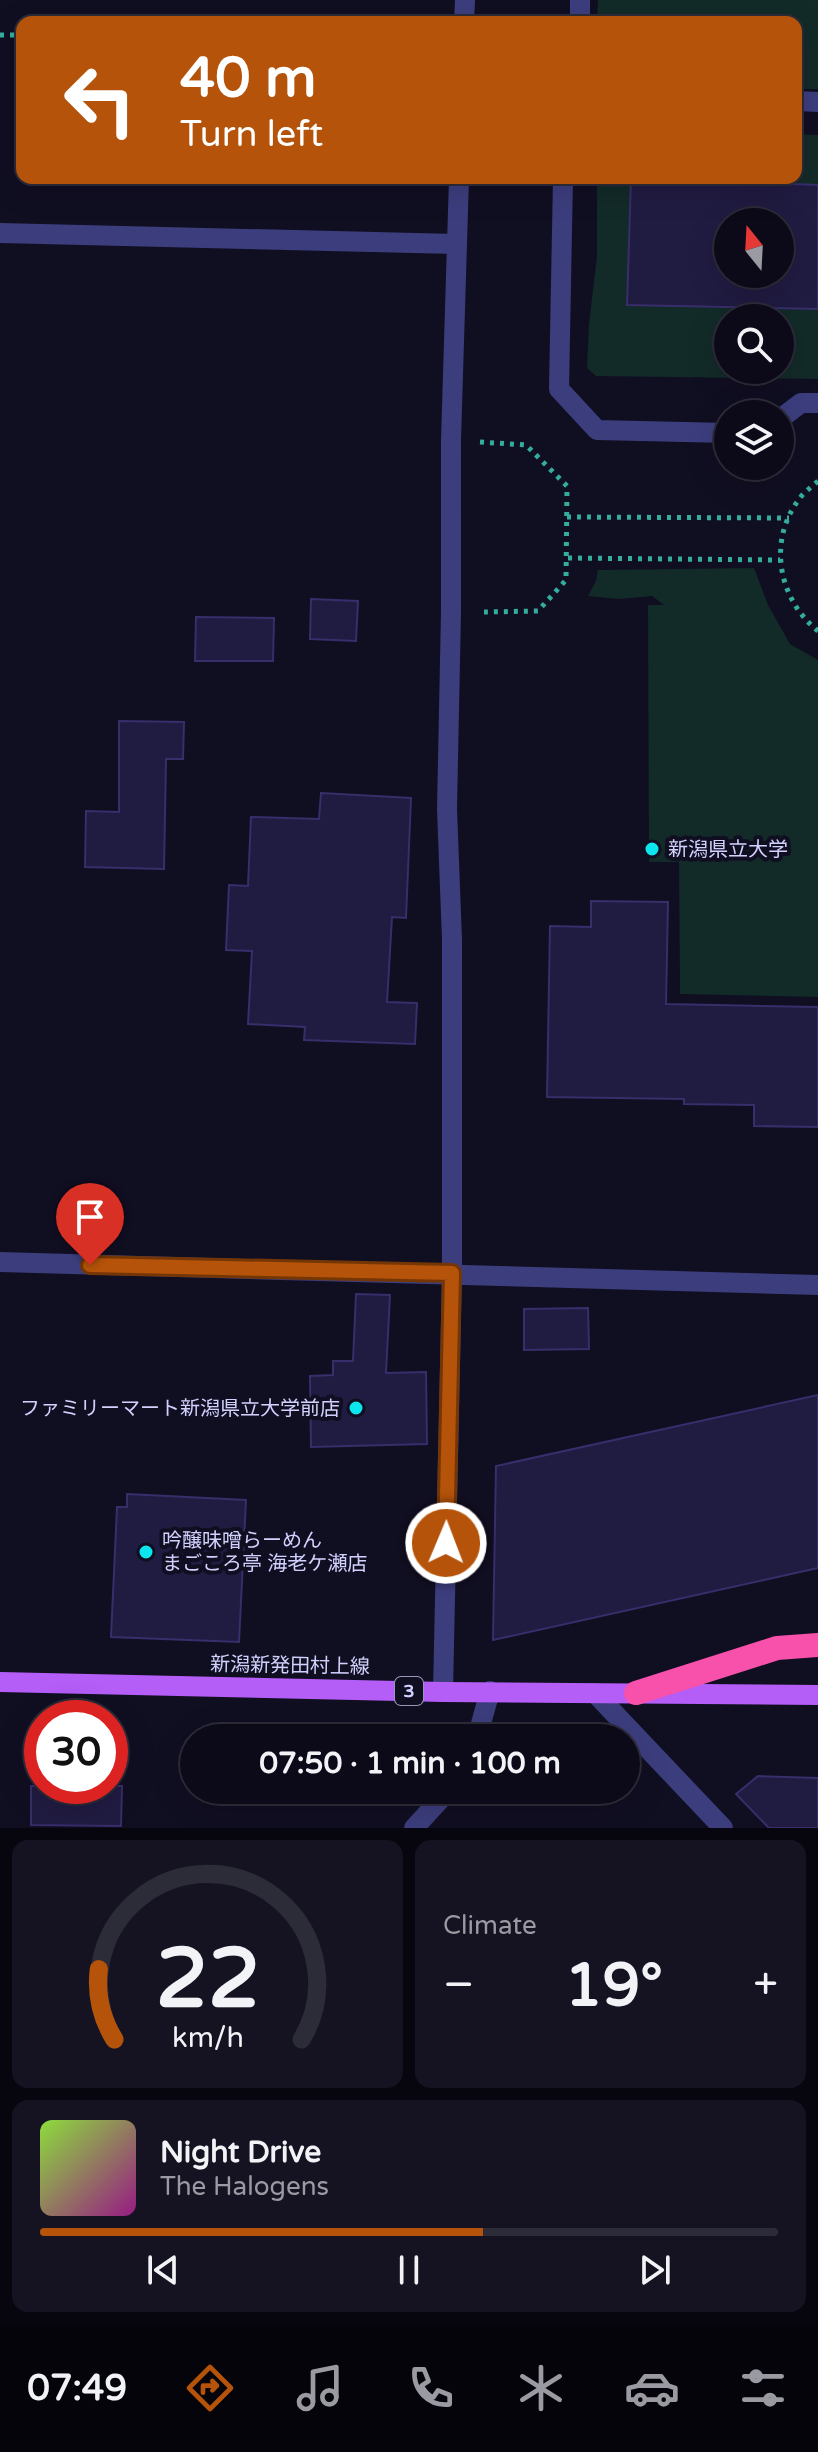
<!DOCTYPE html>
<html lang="en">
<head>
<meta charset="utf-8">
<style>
  :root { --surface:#0c0a19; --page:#151322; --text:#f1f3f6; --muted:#9a9aa2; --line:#2c2b38; --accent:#b45309 }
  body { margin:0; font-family:"Varela Round","Noto Sans JP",sans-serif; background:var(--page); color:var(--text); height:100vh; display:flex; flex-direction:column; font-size:30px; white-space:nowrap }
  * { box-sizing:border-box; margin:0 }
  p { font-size:26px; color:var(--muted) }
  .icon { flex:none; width:44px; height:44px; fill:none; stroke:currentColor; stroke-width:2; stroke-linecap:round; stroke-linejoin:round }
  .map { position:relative; height:1828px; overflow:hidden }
  .sheet { display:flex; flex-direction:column; gap:12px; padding:12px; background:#07060e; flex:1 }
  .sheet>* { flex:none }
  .hud { position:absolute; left:16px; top:16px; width:786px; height:168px; border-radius:16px; box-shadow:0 8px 32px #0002,0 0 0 2px var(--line); background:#b45309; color:#fff; overflow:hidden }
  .needle { width:52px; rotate:342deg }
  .fabs { position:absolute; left:714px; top:208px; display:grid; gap:16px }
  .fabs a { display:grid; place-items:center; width:80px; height:80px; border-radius:50%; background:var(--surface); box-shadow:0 8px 32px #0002,0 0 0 2px var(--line); font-size:40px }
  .speed { position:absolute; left:24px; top:1700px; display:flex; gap:16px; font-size:40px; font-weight:700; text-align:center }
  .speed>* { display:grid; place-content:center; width:104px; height:104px; border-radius:50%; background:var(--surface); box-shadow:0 8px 32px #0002,0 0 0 2px var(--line); line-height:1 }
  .speed .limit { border:12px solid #d22; background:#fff; color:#111 }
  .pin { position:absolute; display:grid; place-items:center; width:68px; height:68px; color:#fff; margin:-82px -34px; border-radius:50% 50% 50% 0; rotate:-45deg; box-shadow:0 0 8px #0007 }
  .pin .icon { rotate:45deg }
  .me { position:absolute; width:88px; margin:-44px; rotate:1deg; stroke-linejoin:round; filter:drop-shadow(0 0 6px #0008) }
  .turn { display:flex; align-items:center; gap:28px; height:168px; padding:0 32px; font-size:36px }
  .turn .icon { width:104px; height:104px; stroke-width:2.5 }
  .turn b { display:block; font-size:56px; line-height:68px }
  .big { font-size:60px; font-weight:800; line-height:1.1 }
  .sheet .tile { flex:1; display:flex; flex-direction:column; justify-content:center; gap:12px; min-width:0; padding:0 28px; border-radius:16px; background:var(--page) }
  .sheet .dial { align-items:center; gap:0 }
  .dial svg { height:208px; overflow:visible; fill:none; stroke:var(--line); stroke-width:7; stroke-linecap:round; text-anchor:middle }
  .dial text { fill:var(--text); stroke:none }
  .song { display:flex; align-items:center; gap:24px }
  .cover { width:96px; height:96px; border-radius:12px; background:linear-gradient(135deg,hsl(90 70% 55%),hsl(310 70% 35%)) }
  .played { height:8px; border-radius:4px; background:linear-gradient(90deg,var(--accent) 60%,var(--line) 60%) }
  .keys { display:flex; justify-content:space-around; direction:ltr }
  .heat { display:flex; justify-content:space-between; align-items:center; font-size:44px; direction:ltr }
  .sheet .tiles { flex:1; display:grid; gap:12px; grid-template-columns:1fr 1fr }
  .tile:last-child { grid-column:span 2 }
  .trip { position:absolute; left:180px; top:1724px; width:460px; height:80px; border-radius:40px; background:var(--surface); box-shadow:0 8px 32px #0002,0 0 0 2px var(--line); font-weight:800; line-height:80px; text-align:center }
  .dock { display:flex; height:128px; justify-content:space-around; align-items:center; background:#05040a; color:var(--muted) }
  .dock .icon { width:56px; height:56px }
  .dock .active { color:var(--accent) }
  .dock b { font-size:36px; color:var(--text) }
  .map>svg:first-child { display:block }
  .green { fill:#122a28; fill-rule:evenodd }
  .building { fill:#201b41; stroke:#372e6b; stroke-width:2; fill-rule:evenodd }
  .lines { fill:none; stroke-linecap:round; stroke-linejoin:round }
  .path { stroke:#34ad9e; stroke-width:5; stroke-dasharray:4 6; stroke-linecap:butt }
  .lane { stroke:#3c3d7d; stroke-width:20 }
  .street { stroke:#3c3d7d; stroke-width:20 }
  .primary { stroke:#b45df7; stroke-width:20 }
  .highway { stroke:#f751ab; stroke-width:24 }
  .route-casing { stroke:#753606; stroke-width:20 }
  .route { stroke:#b45309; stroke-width:14 }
  .poi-dot { fill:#0ce5ed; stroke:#100e21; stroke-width:3 }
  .labels { text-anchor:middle; stroke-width:8; stroke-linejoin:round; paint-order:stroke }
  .shield { fill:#100e21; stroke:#9896bb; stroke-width:2 }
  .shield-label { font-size:18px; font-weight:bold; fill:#d2d0fd }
  .poi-label { font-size:20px; fill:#d2d0fd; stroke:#100e21; text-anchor:start }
  .street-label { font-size:20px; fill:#d2d0fd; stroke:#100e21 }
</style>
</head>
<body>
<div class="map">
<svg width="818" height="1828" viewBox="0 0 818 1828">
  <rect width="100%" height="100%" fill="#100e21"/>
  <g class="green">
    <path d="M598,0h220v89h-22v-67h-199z"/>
    <path d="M796,134l22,1v244l-222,-3 -9,-8 2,-44 8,-68v-78h199zM728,222h52v52h-52zM728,318h52v52h-52z"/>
    <path d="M754,568l14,37 22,39 28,16v337l-138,-3 -1,-132h-30l-1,-257h16l-12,-9 -33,3 -31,-3 8,-15 2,-11z"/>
  </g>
  <g class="building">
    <path d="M631,178h163v6l24,1v124l-191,-4zM728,222h52v52h-52z"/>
    <path d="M311,599l47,2 -2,40 -46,-2z"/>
    <path d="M196,617l78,1 -1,43h-78z"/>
    <path d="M119,721l65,1 -1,37h-17l-2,110 -79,-2 1,-56 33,1z"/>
    <path d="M321,793l90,5 -5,120 -14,-1 -5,85 30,1 -2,41 -111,-4 1,-13 -57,-3 4,-73 -26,-1 3,-65 19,1 3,-69 68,2z"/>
    <path d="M591,901l77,1 -2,102 152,3v120l-64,-1v-21l-70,-1v-5l-137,-2 3,-171 41,1z"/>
    <path d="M356,1294l34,1 -4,78 40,-1 1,72 -116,3 -1,-71 23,-1v-14h20z"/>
    <path d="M588,1308l1,41 -65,1v-41z"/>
    <path d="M818,1395v173l-325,72 3,-174z"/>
    <path d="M127,1494l119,6 -7,142 -128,-5 6,-130h10z"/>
    <path d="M758,1776l60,2v50h-49l-33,-34z"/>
    <path d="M31,1786h91l-1,40 -90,-1z"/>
  </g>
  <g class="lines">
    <g class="path">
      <path d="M0,35h22"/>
      <path d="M480,442l46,3 41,41 -1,94 -28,31 -54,1"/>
      <path d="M818,481c-6,6 -14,11 -18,17 -33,42 -22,101 18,133"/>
      <path d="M567,517l222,1"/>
      <path d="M568,558l212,2"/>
    </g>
    <g class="lane">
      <path d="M580,22v-22"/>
      <path d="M796,101l22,1"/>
      <path d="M563,178l-4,211 38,41 131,3"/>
      <path d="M780,419l21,-16h17"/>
    </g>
    <g class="street">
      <path d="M464,22l1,-22"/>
      <path d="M0,233l456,11"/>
      <path d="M0,1262l818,23"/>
      <path d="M443,1692l9,-419v-333l-5,-131 4,-197v-172l8,-262"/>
      <path d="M595,1693l128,135"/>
      <path d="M477,1738l13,-47"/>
      <path d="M414,1828l35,-38"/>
    </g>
    <path class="primary" d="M0,1682l443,10 375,3"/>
    <path class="highway" d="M636,1693l141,-45 41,-3"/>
  </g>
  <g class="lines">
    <g class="route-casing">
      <path id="route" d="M90,1265l362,8 -6,270"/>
    </g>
    <use href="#route" class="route"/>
  </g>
  <g class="poi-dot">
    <circle cx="652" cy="849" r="8"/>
    <circle cx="356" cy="1408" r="8"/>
    <circle cx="146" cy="1552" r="8"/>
  </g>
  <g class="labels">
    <rect class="shield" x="395" y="1677" width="28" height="28" rx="6"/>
    <g class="shield-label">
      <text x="409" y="1697">3</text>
    </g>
    <g class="poi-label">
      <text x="668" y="856">新潟県立大学</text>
      <text x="340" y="1415" text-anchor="end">ファミリーマート新潟県立大学前店</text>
      <text x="162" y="1547">吟醸味噌らーめん<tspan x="162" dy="23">まごころ亭 海老ケ瀬店</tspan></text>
    </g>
    <g class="street-label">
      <text transform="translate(290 1665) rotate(1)" y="7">新潟新発田村上線</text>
    </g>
  </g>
</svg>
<div class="fabs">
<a><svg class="needle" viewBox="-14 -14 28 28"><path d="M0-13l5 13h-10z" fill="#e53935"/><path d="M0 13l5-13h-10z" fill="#9a9aa2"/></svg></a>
<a><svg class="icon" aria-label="search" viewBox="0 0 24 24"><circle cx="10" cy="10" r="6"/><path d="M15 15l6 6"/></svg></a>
<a><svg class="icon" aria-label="layers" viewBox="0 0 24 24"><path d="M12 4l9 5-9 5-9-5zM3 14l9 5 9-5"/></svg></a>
</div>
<div class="speed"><div class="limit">30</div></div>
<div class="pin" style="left:90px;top:1265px;background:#d93025"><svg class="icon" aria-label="arrive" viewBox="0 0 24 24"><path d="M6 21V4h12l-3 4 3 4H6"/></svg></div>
<svg class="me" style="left:446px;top:1543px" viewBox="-20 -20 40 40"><circle r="17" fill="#b45309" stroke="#fff" stroke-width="3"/><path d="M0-11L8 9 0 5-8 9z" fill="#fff"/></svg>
<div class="trip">07:50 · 1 min · 100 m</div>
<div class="hud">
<div class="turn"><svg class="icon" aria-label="left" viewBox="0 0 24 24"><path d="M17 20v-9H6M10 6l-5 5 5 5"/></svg><div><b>40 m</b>Turn left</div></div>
</div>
</div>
<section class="sheet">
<div class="tiles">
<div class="tile dial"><svg viewBox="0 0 100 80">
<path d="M14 69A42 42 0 1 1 86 69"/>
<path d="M14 69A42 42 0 0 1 8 42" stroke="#b45309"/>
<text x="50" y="56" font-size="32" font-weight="700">22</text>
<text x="50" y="72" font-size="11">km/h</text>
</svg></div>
<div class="tile"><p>Climate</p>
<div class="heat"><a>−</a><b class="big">19°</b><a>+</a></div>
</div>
<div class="tile">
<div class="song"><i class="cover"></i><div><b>Night Drive</b><p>The Halogens</p></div></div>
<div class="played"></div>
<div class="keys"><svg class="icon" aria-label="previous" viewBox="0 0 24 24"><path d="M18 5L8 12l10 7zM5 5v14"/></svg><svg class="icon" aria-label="pause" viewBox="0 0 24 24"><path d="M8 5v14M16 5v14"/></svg><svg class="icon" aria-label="next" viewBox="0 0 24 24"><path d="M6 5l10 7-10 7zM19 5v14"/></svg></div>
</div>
</div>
</section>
<nav class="dock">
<b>07:49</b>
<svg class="icon active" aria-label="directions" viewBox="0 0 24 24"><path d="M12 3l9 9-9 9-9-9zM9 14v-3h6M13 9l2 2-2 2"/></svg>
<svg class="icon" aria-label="music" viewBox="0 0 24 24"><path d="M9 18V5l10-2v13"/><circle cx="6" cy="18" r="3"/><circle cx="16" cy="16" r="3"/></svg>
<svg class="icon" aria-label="phone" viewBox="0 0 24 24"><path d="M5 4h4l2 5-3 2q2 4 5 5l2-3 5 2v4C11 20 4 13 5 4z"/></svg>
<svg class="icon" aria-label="climate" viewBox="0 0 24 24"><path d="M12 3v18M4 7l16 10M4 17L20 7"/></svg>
<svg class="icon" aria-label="car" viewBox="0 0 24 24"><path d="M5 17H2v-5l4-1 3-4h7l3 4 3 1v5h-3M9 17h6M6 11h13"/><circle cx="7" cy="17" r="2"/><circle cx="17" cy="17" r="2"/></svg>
<svg class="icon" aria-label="filters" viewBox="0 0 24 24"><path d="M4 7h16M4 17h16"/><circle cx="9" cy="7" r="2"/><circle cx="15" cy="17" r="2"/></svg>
</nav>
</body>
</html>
